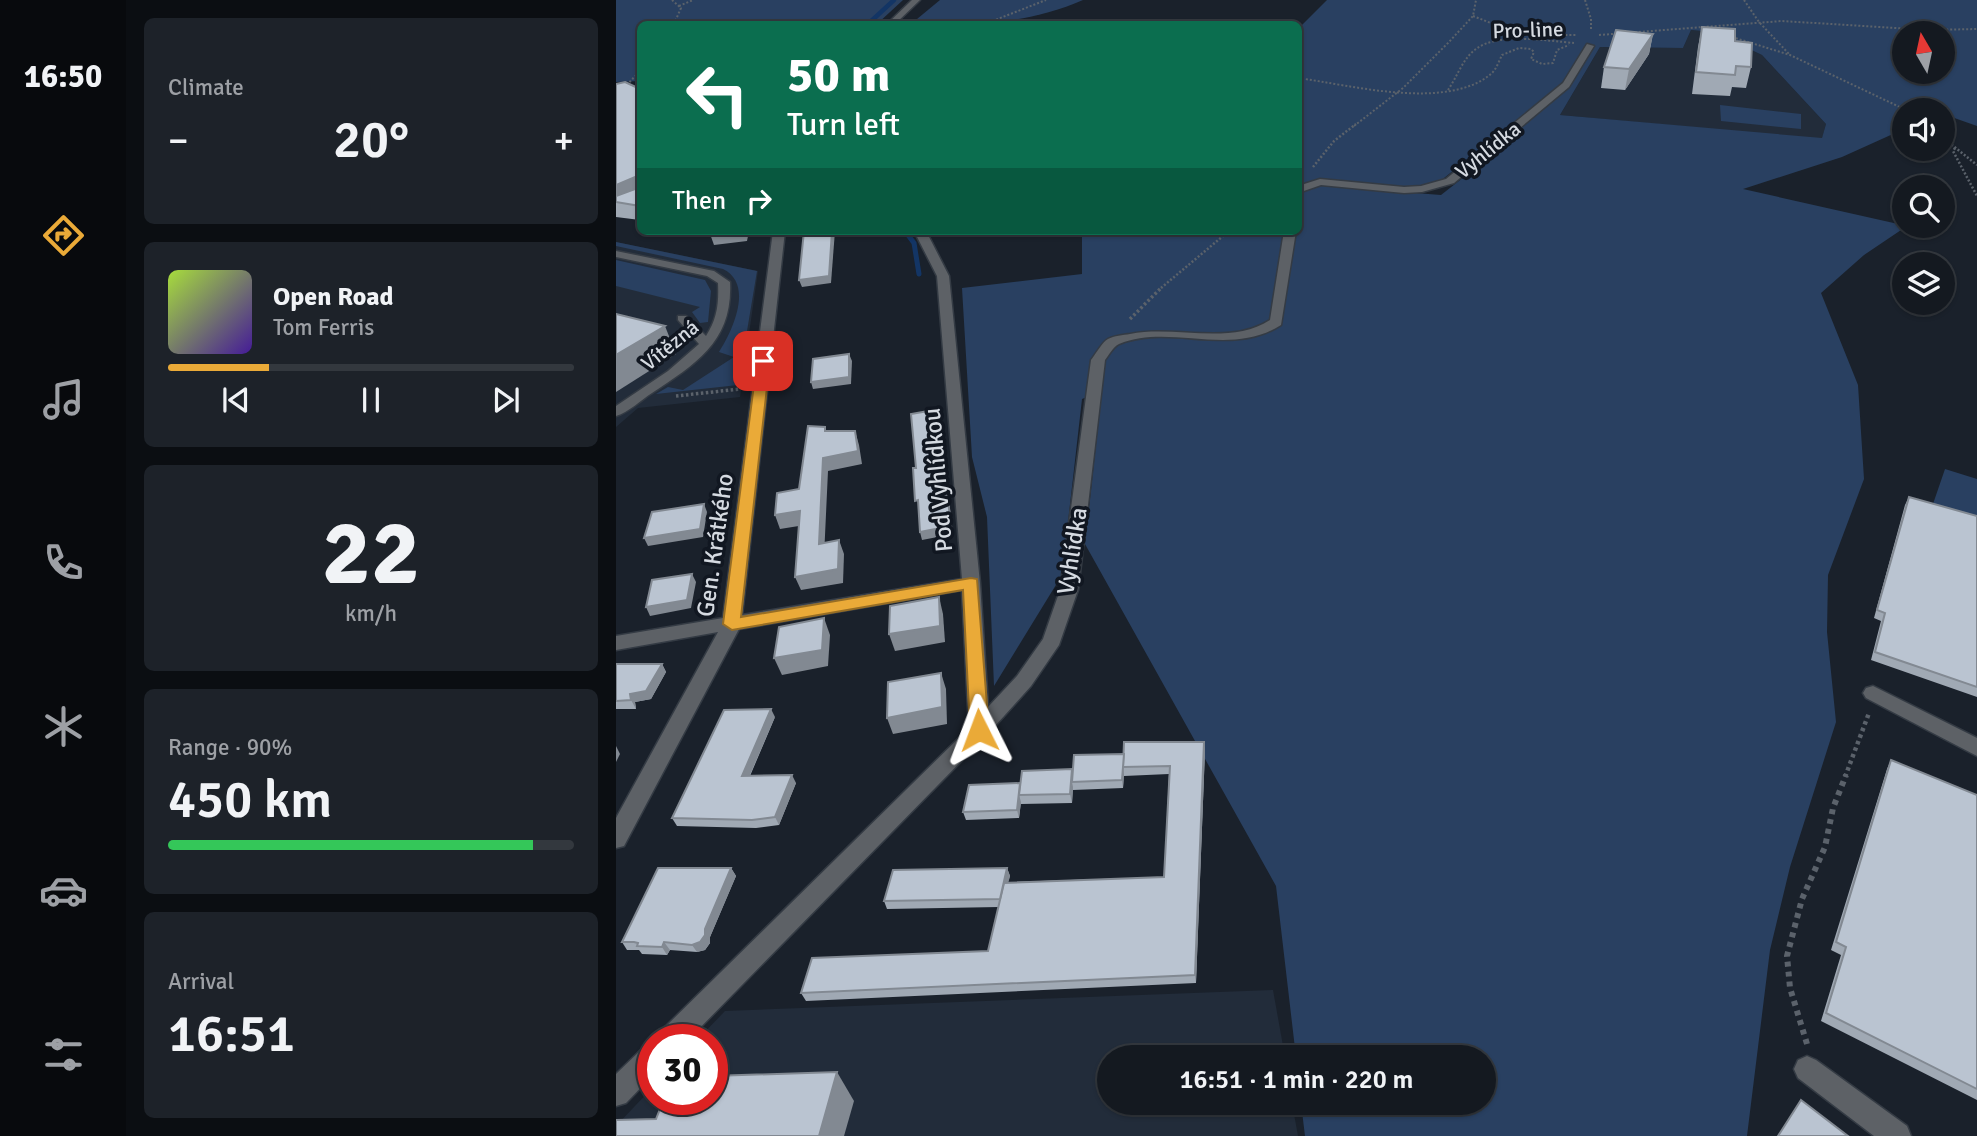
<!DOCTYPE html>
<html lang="en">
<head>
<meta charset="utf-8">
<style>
  :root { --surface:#141920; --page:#1d2229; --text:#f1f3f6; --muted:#9da0a5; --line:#33383e; --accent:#eaaa38 }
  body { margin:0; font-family:Signika,sans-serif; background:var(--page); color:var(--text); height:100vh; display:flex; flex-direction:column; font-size:26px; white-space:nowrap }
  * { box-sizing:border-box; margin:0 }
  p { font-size:23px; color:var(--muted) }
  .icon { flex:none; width:38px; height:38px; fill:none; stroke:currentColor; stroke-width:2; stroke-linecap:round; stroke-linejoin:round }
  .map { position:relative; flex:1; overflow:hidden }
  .side { display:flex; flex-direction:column; gap:18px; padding:18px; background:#0b0e12; width:490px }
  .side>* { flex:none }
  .top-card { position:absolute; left:21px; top:21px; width:665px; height:214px; border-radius:10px; box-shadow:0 2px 5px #0004,0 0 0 2px var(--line); background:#0b6e4f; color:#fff; overflow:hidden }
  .needle { width:46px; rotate:351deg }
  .buttons { position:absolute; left:1276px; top:21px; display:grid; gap:14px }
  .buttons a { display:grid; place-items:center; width:63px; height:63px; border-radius:50%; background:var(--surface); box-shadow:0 2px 5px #0004,0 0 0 2px var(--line); font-size:35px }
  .speed { position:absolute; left:21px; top:1024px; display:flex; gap:14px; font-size:35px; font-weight:700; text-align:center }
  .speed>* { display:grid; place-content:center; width:91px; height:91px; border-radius:50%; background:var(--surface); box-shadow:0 2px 5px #0004,0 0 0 2px var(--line); line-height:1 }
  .speed .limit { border:10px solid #d22; background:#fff; color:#111 }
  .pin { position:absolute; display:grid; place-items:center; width:60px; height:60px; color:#fff; margin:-30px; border-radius:14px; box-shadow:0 4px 10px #0006 }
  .me { position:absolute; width:77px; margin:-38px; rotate:357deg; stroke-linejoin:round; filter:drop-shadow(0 0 5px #0008) }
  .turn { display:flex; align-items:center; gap:24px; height:147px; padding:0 35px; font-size:32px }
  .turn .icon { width:91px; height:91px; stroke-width:2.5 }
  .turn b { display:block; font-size:49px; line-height:60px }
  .then { display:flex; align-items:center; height:66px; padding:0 35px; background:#0003; gap:14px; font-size:26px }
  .big { font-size:52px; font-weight:600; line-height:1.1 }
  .side .tile { flex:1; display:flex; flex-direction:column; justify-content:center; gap:10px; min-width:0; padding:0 24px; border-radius:10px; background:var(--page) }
  .side .dial { align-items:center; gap:0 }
  .dial b { font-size:91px; line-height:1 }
  .song { display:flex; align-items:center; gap:21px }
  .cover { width:84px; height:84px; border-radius:10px; background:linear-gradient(135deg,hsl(80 70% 55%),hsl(260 70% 35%)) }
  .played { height:7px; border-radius:4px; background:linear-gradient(90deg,var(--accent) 25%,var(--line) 25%) }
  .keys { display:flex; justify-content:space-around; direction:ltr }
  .heat { display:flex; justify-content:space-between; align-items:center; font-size:38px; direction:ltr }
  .charge { height:10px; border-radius:5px; background:linear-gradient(90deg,#34c759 90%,var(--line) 0) }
  .trip { position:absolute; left:481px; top:1045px; width:399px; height:70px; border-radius:35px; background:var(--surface); box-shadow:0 2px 5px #0004,0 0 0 2px var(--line); font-weight:600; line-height:70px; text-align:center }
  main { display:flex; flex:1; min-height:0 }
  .dock { display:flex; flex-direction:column; width:126px; justify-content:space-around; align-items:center; background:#080a0d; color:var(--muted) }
  .dock .icon { width:49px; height:49px }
  .dock .active { color:var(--accent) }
  .dock b { font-size:32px; color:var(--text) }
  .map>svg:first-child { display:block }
  .built { fill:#222c3a }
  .green { fill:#294061; fill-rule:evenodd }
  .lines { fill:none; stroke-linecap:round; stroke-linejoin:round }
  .stream-far1 { stroke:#133565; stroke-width:4.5 }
  .stream { stroke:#133565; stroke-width:5 }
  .lane-casing { stroke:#343b44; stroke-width:3 }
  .street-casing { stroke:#343b44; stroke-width:3 }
  .path-far4 { stroke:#5b626b; stroke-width:2; stroke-dasharray:2 2; stroke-linecap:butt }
  .path-far3 { stroke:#5b626b; stroke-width:2.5; stroke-dasharray:2 2; stroke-linecap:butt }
  .path-far2 { stroke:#5b626b; stroke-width:3.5; stroke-dasharray:2.5 2.5; stroke-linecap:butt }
  .path-far1 { stroke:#5b626b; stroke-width:4.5; stroke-dasharray:3.5 3.5; stroke-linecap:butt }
  .path { stroke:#5b626b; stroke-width:6; stroke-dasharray:5 5; stroke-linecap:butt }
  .lane { fill:#5d6166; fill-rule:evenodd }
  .street { fill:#5d6166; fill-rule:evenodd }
  .wall { fill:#a0a9b4 }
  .shaded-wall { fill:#828992 }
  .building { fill:#bac4d1; stroke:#828992; stroke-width:2 }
  .route { fill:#eaaa38; stroke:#986e24; stroke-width:2 }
  .labels { text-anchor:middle; stroke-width:7; stroke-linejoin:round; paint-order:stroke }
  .far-street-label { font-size:21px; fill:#d5dae1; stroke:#111721 }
  .street-label { font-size:24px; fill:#d5dae1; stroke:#111721 }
</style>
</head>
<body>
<main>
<nav class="dock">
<b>16:50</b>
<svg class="icon active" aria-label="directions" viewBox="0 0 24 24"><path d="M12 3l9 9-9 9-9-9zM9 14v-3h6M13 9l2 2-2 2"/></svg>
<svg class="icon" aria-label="music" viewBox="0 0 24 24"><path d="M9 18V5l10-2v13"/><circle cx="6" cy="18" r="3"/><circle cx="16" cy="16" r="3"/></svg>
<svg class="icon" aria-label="phone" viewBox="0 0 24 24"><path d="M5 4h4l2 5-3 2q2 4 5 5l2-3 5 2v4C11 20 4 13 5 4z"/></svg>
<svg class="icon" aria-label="climate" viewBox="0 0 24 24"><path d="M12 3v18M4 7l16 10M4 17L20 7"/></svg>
<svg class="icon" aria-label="car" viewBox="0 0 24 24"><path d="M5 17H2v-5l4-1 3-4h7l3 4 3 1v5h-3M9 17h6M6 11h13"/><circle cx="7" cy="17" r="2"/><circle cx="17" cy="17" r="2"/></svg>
<svg class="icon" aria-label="filters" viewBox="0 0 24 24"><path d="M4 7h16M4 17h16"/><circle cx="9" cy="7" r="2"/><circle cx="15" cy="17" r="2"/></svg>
</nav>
<section class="side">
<div class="tile"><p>Climate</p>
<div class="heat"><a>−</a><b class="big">20°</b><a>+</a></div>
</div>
<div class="tile">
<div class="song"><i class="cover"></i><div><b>Open Road</b><p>Tom Ferris</p></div></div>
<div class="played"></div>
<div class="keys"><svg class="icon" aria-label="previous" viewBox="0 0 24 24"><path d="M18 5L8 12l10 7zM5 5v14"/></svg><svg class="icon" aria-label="pause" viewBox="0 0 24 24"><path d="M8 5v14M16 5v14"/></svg><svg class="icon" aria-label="next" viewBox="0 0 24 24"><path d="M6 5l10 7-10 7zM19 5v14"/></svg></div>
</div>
<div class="tile dial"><b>22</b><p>km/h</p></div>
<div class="tile"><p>Range · 90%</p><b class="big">450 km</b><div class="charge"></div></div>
<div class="tile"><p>Arrival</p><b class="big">16:51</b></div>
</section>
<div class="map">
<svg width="1361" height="1136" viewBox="0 0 1361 1136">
  <rect width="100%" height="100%" fill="#1a212b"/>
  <g class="built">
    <path d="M1075,30l22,2 49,23 64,69 -4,15 -262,-24 40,-68 83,1z"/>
    <path d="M0,242l142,29 -18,126 -102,11 -22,19z"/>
    <path d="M657,990l12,67h-175v45l182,1 6,33h-682v-10l37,-39v12h59v-59l-14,-1 27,-28z"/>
  </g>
  <g class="green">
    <path d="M0,0h287l-26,24h-237v57l-24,1z"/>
    <path d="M324,0h143c-57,25 -111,25 -172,24z"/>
    <path d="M711,0h650v126l-34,-12 -1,-4h-38v19l-62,28 -99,32 164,37 -43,29 -43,38 37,92 6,94 -36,96 -1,57 9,90 -46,145 -20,83 -23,186h-442l-4,-33 183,-1v-45h-188l-20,-171 -191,-342 17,-153 -20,8 -20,176 -68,111 -7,-169 -15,-60 -10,-169 120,-14v-43h216l1,-203zM1075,30l22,2 49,23 64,69 -4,14 -262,-23 40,-68 83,1zM1288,33h38v39h-38zM899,137l-74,58 -90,-7 83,-2 49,-39z"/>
    <path d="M1104,105l81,9v15l-80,-8z"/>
    <path d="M0,242l141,29 -19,114 -82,9 12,-7 15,3 51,-33 -15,-5c14,-22 35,-68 4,-83l-107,-23z"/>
    <path d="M0,260l89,20 6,11 -3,31 -8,1 -8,-11 8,-5 -84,-21z"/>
    <path d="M1329,469l32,10v38l-44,-13z"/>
  </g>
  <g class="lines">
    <path class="stream-far1" d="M252,24l26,-24"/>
    <path class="stream" d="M289,231l9,12 5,31"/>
    <g class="lane-casing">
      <path id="lane" d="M0,251l98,20 16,11c3,59 -33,81 -78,111 -11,7 -23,19 -36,23v-10l52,-35 31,-27 -21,-24v-4h8l20,20c11,-17 13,-32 12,-53l-11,-7 -91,-19z"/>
    </g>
    <g class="street-casing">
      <g id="street">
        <path d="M296,0h8l-25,24h-8z"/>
        <path d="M971,44l7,2 -25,41 -115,96 -32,9 -18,1 -83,-8 -23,8v-7l22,-7 84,8 17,-1 25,-7 117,-96z"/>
        <path d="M157,231h12l-43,384 220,-36 -25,-303 -23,-45h12l23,45 31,307 8,124 29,-31 26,-37 17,-49 31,-230c5,-6 11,-18 17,-21 6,-3 15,-4 22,-5 45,-9 100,12 140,-14l14,-89h12l-15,94c-51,33 -111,-2 -162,19 -6,3 -10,11 -14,16l-27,230 -19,55 -28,41 -45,50 -298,304h-31l4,-9 308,-303 -7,-138 -223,39 -115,217 -8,2v-30l102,-186 -102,18v-14l107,-18z"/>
        <path d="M1257,686l104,52v18l-111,-58 -3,-5 3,-5z"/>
        <path d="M37,1043v32l-27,28 -10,3v-32l28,-27z"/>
        <path d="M1191,1056l9,4 91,66 4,10h-37l-76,-58 -4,-9 4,-9z"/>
      </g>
    </g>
    <g class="path-far4">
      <path d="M56,0l9,8 -7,16"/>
      <path d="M969,0l6,19v12"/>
      <path d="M1128,0l15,22 31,33"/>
      <path d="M63,6l14,-6"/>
      <path d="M857,16l48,19h56"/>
      <path d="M369,24l61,-24"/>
      <path d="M983,35l183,-14 146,9 49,-1"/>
      <path d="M1116,37l58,18 116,55"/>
      <path d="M682,78c53,7 148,33 193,-4 5,-4 8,-13 11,-19l17,-7 12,1 3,3 -3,7 11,5 11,-1 4,-13 12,-5"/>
      <path d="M8,88l16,-17"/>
      <path d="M832,90c9,-13 15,-32 28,-41 22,-17 72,-8 98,-6"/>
      <path d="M738,126l49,-38 45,-45 25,-27 3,-16"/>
    </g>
    <g class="path-far3">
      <path d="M1326,137l35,28"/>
      <path d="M1339,148l-2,3 24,45"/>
      <path d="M697,167l21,-26 22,-17"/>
      <path d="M545,288l68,-57"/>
    </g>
    <g class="path-far2">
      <path d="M514,319l32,-32"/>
      <path d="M60,396l64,-7"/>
    </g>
    <path class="path-far1" d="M1229,777l24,-64"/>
    <path class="path" d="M1191,1044l-17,-56 -3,-32 15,-57 23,-52 8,-39 13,-33"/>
    <use href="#lane" class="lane"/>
    <use href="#street" class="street"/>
  </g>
  <g class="wall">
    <path d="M1086,27l33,14 16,26 -5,21 -14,-1 -2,9 -38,-2 6,-47z"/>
    <path d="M1037,34l-4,20 -24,36 -24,-2 3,-21z"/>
    <path d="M0,84l24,5v131l-24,-3z"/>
    <path d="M1293,497l68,19v181l-106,-37 10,-39 -7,-3 31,-113z"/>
    <path d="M0,664h46l4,8 -15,27 -16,3 1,7h-20z"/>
    <path d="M159,717l-25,59 46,7 -17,42 -23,3 -79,-2 -5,-8z"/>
    <path d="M588,742l1,8 -9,233 -390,18 -5,-8 187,-42 11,-44 -112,2 -3,-8 123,-33 3,8 -2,6 156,-5 5,-103 -45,2v-2l-1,14 -50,2v-3l-1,16 -51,1v-2l-2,16 -53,2 -3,-8 57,-29 52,-14 52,-15z"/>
    <path d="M1275,760l86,35v305l-156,-79 20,-66 -10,-5 56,-181z"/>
    <path d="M115,868l5,8 -26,61v6l-5,7 -8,2 -27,-2 -3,5 -25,-1 -3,-4h-12l-5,-8z"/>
  </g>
  <g class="shaded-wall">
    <path d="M1037,34l-4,20 -24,36 4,-21z"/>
    <path d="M19,177l5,14 -24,11v-17z"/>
    <path d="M93,231h40l-2,10 -33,4z"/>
    <path d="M216,231h3l-4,52 -29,4 -3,-7z"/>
    <path d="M367,231h25v2l-24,3z"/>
    <path d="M49,326l11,28 -60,38v-37z"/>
    <path d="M233,354l3,7 -1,23 -38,5 -2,-7z"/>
    <path d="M318,410l2,8 5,74 -2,-8z"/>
    <path d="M239,431l4,14 3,19 -34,7 -4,86 -5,-13 4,-86z"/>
    <path d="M330,483l2,8 5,43 -31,6 -2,-8z"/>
    <path d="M88,504l3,8 -4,25 -55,9 -4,-8z"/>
    <path d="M184,511l5,14 -25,4 -5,-14z"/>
    <path d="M223,540l5,14 -1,29 -42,7 -6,-13z"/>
    <path d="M76,574l4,8 -5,26 -41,8 -4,-9z"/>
    <path d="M323,597l4,17 2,28 -50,9 -6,-17z"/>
    <path d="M208,618l6,17 -2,31 -46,9 -8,-17z"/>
    <path d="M46,664l4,8 -15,27 -16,3 1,7 -5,-9 -1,-6z"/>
    <path d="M325,673l5,16 1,35 -54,10 -6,-16z"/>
    <path d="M155,709l4,8 -29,67 -4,-8z"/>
    <path d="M588,742l1,8 -9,233 -1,-8z"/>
    <path d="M0,746l4,8 -4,8z"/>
    <path d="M507,767l1,7 -1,14 -1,-8z"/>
    <path d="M456,769v13l1,5 -1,16 -2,-9z"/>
    <path d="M176,775l4,8 -17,42 -4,-8z"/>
    <path d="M404,783l-1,12 2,7 -2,16 -2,-8z"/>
    <path d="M115,868l5,8 -26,61v6l-5,7 -8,2 -5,-7 13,-16z"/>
    <path d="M391,868l3,8 -8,31 -2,-8z"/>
    <path d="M48,942l6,8 -3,5 -5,-8z"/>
    <path d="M221,1072l17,29 -10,35h-25z"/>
  </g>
  <g class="building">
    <path d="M1086,27l33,2v12l17,2 -1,24 -15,-1 -1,9 -39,-3z"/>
    <path d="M1000,30l37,4 -24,35 -25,-2z"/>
    <path d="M9,82l15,7v62l-2,1 2,8v46l-24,-4v-6l19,-7v-12l-19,8v-101z"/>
    <path d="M188,231h28l-3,45 -30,4z"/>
    <path d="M0,314l49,12 -49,29z"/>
    <path d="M233,354v23l-38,5 2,-23z"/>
    <path d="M318,410l5,74 7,-1 5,43 -31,6 -2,-32 -3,1 -2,-33h3l-5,-54z"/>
    <path d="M192,426l17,1v4h30l3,20 -35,7 -4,86 20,-4 -1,29 -43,8 5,-66 -25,4 2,-22 22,-4z"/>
    <path d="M1293,497l68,19v171l-102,-35 10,-39 -8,-3z"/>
    <path d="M88,504l-4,25 -56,9 8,-26z"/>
    <path d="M76,574l-5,26 -41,7 6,-27z"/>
    <path d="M323,597l1,29 -51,8 1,-28z"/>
    <path d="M208,618l-2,32 -48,8 5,-31z"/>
    <path d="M0,664h46l-16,27 -16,3 1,6 -15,1z"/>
    <path d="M325,673l1,34 -55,11 1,-36z"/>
    <path d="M155,709l-29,67 50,-1 -17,42 -23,3 -80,-2 52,-108z"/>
    <path d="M508,742h80l-9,233 -394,18 11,-35 176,-7 16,-68 160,-6 6,-111 -47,1z"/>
    <path d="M508,754l-2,26 -50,2 2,-27z"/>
    <path d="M1275,760l86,35v294l-151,-76 20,-66 -10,-5z"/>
    <path d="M456,769l-2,25 -51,1 3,-24z"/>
    <path d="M404,783l-3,27 -54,2 6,-27z"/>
    <path d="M42,868h73l-26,61v6l-5,7 -8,3 -28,-3 -2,5 -25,-1 1,-3 -4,-1h-12z"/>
    <path d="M391,868l-7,31 -116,2 9,-31z"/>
    <path d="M221,1072l-18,64h-203v-16l40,-1 8,-20h48v-23z"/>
    <path d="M1185,1100l47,36h-70z"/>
  </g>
  <path class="route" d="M147,357l7,4 -29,256 230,-39 6,1 12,151 -3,5h-13l-3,-5 -7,-140 -231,40 -9,-6 34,-263z"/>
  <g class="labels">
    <g class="far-street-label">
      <text transform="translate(912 30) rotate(-2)" y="7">Pro-line</text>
      <text transform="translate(872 150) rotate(-39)" y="7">Vyhlídka</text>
      <text transform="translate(54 345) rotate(-39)" y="7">Vítězná</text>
    </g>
    <g class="street-label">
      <text transform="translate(322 480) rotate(-95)" y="8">Pod Vyhlídkou</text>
      <text transform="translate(99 545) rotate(-82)" y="8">Gen. Krátkého</text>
      <text transform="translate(456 551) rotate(-81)" y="8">Vyhlídka</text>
    </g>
  </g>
</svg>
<div class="buttons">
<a><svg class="needle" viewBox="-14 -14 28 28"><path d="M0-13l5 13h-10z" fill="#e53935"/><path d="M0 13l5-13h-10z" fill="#9da0a5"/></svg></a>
<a><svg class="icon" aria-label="sound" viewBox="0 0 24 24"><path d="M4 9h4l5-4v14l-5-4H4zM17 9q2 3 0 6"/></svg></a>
<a><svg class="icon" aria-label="search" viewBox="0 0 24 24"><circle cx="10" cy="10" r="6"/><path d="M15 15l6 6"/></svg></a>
<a><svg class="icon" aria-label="layers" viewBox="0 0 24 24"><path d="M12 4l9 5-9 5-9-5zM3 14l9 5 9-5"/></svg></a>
</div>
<div class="speed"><div class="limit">30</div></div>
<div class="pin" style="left:147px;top:361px;background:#d93025"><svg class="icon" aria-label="arrive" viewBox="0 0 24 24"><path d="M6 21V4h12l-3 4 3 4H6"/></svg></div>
<svg class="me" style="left:363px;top:730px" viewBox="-20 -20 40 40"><path d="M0-17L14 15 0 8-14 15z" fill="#eaaa38" stroke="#fff" stroke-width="4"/></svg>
<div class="trip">16:51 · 1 min · 220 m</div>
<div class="top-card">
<div class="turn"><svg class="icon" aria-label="left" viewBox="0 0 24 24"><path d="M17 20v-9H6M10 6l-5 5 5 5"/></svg><div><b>50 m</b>Turn left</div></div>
<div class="then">Then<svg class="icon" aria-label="right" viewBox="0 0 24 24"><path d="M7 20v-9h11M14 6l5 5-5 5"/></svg></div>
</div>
</div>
</main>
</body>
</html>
